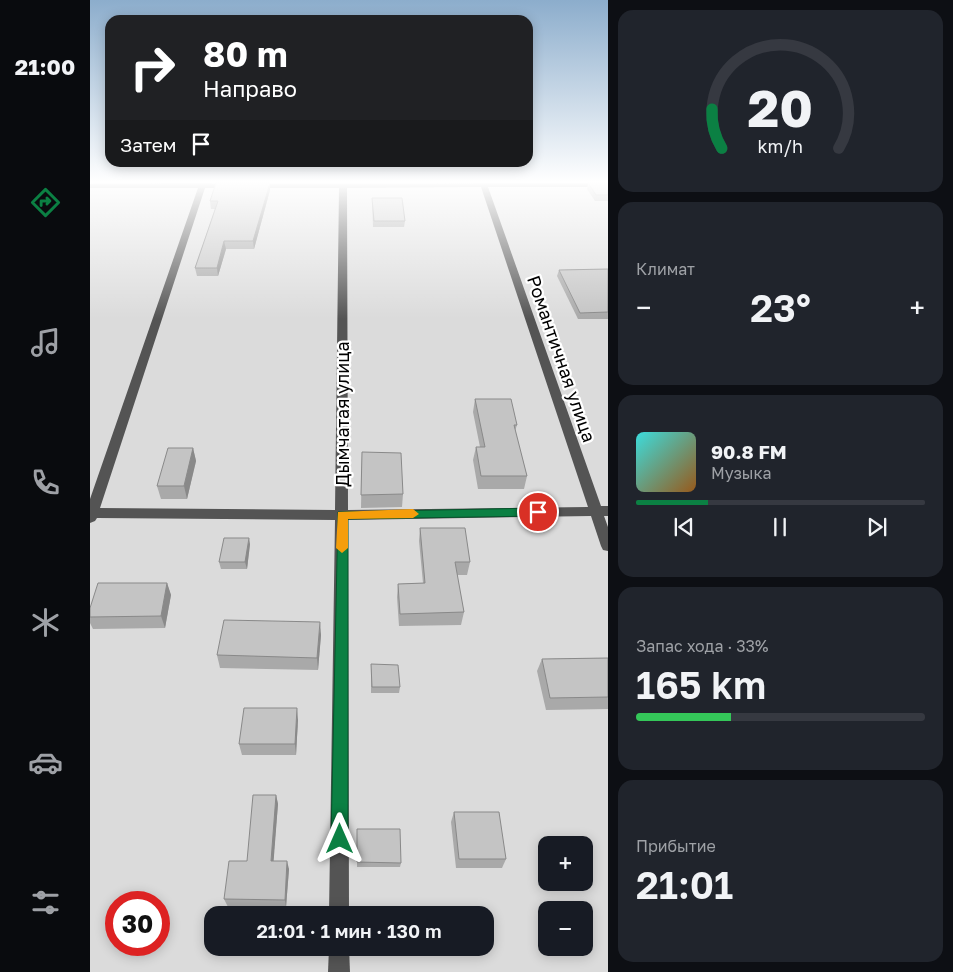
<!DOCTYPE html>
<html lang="ru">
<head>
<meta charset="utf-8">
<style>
  :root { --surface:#171b24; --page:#20242c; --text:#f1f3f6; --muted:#9ea1a6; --line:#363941; --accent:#0b8043 }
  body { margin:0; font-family:"Golos Text",sans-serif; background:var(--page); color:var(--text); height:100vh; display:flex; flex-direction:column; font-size:19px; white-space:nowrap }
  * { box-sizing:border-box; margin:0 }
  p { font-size:16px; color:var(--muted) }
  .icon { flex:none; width:28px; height:28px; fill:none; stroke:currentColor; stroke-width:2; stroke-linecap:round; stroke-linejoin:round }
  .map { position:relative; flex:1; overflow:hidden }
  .sheet { display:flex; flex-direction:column; gap:10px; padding:10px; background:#0d0f14; width:345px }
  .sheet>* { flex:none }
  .top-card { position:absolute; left:15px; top:15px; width:428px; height:152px; border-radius:15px; box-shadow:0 2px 12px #0003; background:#202124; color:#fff; overflow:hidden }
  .buttons { position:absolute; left:448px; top:836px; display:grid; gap:10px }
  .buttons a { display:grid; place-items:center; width:55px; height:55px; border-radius:10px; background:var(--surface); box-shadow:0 2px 12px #0003; font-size:25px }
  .speed { position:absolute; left:15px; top:891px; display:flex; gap:10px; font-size:25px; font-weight:700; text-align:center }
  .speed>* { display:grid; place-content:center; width:65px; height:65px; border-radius:50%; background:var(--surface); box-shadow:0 2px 12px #0003; line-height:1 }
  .speed .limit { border:8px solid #d22; background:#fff; color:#111 }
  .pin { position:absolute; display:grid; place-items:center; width:42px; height:42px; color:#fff; margin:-21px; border:2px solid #fff; border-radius:50%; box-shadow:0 1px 5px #0007 }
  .me { position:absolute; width:55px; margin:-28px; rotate:0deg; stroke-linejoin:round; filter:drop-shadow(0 0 4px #0008) }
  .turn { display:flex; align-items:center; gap:18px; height:105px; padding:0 15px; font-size:22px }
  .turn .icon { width:65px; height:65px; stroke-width:2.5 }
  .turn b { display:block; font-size:35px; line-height:42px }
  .then { display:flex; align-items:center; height:48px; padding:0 15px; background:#0003; gap:10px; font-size:19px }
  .big { font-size:38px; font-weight:600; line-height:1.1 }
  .sheet .card { flex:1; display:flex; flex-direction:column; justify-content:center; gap:8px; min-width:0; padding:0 18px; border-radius:15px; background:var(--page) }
  .sheet .dial { align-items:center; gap:0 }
  .dial svg { height:130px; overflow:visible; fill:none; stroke:var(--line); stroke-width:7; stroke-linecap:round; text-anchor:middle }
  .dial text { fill:var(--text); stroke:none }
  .song { display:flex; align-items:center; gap:15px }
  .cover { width:60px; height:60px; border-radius:8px; background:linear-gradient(135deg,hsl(180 70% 55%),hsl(30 70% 35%)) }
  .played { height:5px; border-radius:2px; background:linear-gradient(90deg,var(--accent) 25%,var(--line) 25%) }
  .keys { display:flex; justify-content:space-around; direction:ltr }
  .heat { display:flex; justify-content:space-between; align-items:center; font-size:28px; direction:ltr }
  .charge { height:8px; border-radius:4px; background:linear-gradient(90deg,#34c759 33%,var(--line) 0) }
  .trip { position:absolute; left:114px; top:906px; width:290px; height:50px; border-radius:15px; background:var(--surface); box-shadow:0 2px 12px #0003; font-weight:600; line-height:50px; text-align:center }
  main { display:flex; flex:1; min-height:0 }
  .dock { display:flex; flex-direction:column; width:90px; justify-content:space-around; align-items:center; background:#090b0e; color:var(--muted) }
  .dock .icon { width:35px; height:35px }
  .dock .active { color:var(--accent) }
  .dock b { font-size:22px; color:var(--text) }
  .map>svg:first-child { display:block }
  .green { fill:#dbdbdb; fill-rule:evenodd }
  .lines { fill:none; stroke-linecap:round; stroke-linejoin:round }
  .minor { fill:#545454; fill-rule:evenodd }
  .wall { fill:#a9a9a9 }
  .shaded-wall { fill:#898989 }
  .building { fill:#c4c4c4; stroke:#898989 }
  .route { fill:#0b8043; stroke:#07532c }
  .slow { fill:#f59e0b }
  .labels { text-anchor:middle; stroke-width:4.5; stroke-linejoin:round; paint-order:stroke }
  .street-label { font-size:18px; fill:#000; stroke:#fff }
</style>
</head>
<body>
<main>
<nav class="dock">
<b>21:00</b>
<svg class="icon active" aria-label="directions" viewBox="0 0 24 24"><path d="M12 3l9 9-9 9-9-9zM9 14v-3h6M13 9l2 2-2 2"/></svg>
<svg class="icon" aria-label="music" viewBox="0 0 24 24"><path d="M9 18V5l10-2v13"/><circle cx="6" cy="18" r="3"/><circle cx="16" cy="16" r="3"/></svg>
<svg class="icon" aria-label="phone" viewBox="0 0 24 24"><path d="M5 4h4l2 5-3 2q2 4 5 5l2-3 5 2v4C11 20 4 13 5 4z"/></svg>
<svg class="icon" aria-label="climate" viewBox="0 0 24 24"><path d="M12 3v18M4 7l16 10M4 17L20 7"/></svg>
<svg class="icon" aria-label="car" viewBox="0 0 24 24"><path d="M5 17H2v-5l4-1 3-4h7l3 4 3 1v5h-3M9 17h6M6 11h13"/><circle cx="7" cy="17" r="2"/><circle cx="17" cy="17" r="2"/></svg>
<svg class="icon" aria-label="filters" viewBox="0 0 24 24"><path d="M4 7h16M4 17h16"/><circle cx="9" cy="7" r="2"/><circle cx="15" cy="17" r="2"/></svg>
</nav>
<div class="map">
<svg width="518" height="972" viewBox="0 0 518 972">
  <rect width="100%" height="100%" fill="#fff"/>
  <path class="green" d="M0,183h518v789h-518zM456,845h38v37h-38zM26,902h43v43h-43zM456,910h38v38h-38zM122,915h273v33h-273z"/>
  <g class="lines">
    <g class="minor">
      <path d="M110,183l32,1 4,2 -4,2h-27l-105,320 235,2 4,-322h-90v-4l359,-1v4h-120l113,319h7v10h-4l4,11v24l-5,-1 -2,-4 -10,-30 -243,4 1,395h-20l6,-395 -238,-2 -2,3 -5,2v-24l108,-311h-108v-4zM391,187l107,320 -240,3 -1,-322z"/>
      <path d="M239,948h20l1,24h-22z"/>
    </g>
  </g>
  <g class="wall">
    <path d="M498,183h20v18h-13l-8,-12z"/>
    <path d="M180,190l-16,59h-28l-8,27h-21l-2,-8 20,-59h-4l-1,-8z"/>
    <path d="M282,198l33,23 -1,6h-31z"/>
    <path d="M518,269v50h-30l-21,-43 2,-6z"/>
    <path d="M385,399l42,26 -2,6 12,45 -3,13h-46l-5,-29 3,-13h4l-7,-35z"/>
    <path d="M103,448l3,13 -9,38h-26l-4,-13z"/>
    <path d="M272,452l41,42 -1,13 -41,1z"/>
    <path d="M330,528l50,34 -3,13h-10l7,37 -3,13 -62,1 -2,-29 1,-13 25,-1 -4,-42z"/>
    <path d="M160,544l-3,25h-26l-2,-7z"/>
    <path d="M77,583l4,12 -6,33 -72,1 -3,-6v-15z"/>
    <path d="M231,635l-3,35 -98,-2 -3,-13z"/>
    <path d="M518,658v51l-62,1 -9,-39 5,-12z"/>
    <path d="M281,664l29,23 -1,6h-28z"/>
    <path d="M208,720l-2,35h-54l-3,-11z"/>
    <path d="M186,795l2,9 -5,57 16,8 -3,38h-58l-4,-8 23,-38z"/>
    <path d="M364,812l52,47 -4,9h-46l-5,-46z"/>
    <path d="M267,829l44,34 -1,4h-43z"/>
  </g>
  <g class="shaded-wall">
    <path d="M180,183v7l-16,59 -1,-8z"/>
    <path d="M134,241l2,8 -8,27 -1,-8z"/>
    <path d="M103,448l3,13 -9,38 -3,-13z"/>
    <path d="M159,538l1,6 -3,25 -2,-7z"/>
    <path d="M77,583l4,12 -6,33 -4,-12z"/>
    <path d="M230,622l1,13 -3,35 -1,-12z"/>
    <path d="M207,708l1,12 -2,35 -1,-11z"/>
    <path d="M186,795l2,9 -5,65 -2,-8z"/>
    <path d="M197,861l2,8 -3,38 -1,-7z"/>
  </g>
  <g class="building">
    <path d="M126,183h54l-17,58h-29l-7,27h-22l23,-67h-8z"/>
    <path d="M498,183h20v12h-12z"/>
    <path d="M282,198h30l3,23h-31z"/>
    <path d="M518,269v43l-28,1 -21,-43z"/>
    <path d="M385,399h36l6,26h-3l13,51h-46l-5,-29h9z"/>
    <path d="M78,448h25l-9,38h-27z"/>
    <path d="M272,452l39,1 2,41 -42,1z"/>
    <path d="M330,528h45l5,34h-15l9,50 -64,2 -2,-30 27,-1z"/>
    <path d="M134,538h25l-4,24h-26z"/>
    <path d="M8,583h69l-6,33 -71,1v-9z"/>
    <path d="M134,620l96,2 -3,36 -100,-3z"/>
    <path d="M518,658v39l-58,1 -8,-39z"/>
    <path d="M281,664l27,1 2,22h-28z"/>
    <path d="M154,708h53l-2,36h-56z"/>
    <path d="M163,795h23l-5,66h16l-2,39 -61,-1 5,-38h18z"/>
    <path d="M364,812h45l7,47h-47z"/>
    <path d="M267,829h43l1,34 -44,-1z"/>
  </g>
  <linearGradient id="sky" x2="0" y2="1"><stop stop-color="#8cadcc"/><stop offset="0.57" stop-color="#fff"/><stop offset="1" stop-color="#fff" stop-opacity="0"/></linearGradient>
  <rect width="518" height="319" fill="url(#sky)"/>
  <path class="route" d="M448,508l5,4 -5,4 -190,3v320l-2,6 -6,2 -6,-2 -3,-6 7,-327z"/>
  <path class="slow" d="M323,509l6,5 -6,4 -65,1v29l-6,5 -6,-5 2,-36z"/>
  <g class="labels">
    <g class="street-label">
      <text transform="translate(471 359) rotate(71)" y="6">Романтичная улица</text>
      <text transform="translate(253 414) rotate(-90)" y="6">Дымчатая улица</text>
    </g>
  </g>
</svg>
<div class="buttons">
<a>+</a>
<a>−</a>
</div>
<div class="speed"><div class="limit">30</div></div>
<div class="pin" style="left:448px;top:512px;background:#d93025"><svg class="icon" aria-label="arrive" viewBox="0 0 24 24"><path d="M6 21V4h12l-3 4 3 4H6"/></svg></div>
<svg class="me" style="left:250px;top:839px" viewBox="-20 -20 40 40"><path d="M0-17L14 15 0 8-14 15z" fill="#0b8043" stroke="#fff" stroke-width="4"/></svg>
<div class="trip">21:01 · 1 мин · 130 m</div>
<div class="top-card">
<div class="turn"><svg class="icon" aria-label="right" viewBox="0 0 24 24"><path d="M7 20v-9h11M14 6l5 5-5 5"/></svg><div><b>80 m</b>Направо</div></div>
<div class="then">Затем<svg class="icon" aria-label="arrive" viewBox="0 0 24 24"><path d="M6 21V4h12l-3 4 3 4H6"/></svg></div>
</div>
</div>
<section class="sheet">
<div class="card dial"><svg viewBox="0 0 100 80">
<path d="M14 69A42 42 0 1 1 86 69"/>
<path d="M14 69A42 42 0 0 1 8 45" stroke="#0b8043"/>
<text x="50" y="56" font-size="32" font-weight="700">20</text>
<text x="50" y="72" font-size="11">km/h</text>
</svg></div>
<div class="card"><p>Климат</p>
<div class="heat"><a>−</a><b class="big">23°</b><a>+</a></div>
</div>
<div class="card">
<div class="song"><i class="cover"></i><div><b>90.8 FM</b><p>Музыка</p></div></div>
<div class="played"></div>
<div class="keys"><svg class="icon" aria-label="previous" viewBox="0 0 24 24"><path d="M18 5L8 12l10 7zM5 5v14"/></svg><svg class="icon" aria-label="pause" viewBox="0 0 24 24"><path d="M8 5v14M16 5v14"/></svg><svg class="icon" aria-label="next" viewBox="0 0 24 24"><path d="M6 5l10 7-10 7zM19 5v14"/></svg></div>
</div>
<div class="card"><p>Запас хода · 33%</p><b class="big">165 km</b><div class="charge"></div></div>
<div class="card"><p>Прибытие</p><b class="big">21:01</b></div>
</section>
</main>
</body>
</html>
